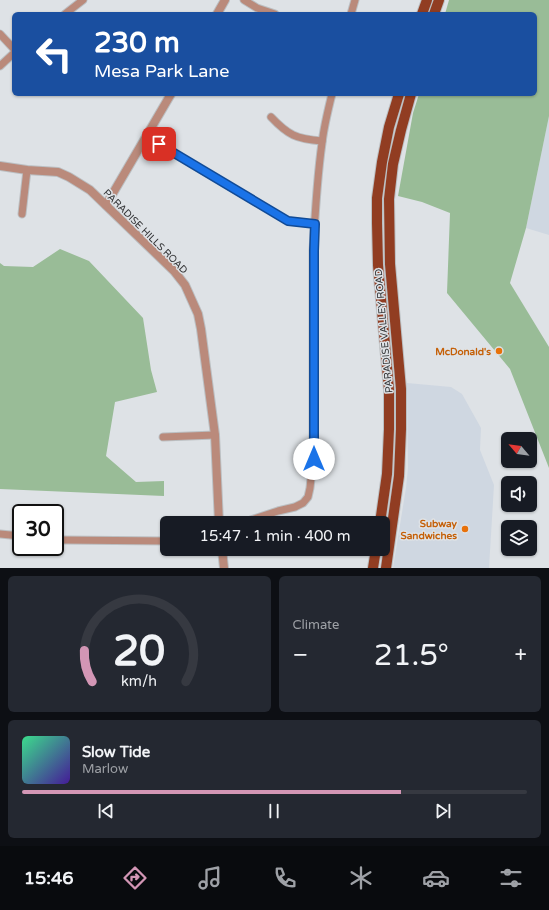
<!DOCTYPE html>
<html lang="en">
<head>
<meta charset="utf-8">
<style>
  :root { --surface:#171b24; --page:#242831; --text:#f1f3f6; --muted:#9ea1a6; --line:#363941; --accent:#d396b5 }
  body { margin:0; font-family:"Varela Round",sans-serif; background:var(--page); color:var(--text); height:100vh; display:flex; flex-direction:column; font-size:15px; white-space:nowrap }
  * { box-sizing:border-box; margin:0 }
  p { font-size:13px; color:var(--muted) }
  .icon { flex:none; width:22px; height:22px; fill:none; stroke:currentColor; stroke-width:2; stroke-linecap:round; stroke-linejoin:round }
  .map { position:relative; height:568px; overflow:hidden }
  .sheet { display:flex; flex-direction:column; gap:8px; padding:8px; background:#0d0f14; flex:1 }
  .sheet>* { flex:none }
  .hud { position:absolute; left:12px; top:12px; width:525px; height:84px; border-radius:6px; box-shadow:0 1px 3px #0004; background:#1a4fa0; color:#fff; overflow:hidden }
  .needle { width:26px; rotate:299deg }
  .buttons { position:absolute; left:501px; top:432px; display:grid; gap:8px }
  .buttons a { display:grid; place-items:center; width:36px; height:36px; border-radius:6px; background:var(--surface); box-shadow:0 1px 3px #0004; font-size:20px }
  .speed { position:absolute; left:12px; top:504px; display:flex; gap:8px; font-size:20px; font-weight:700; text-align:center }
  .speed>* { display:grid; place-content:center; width:52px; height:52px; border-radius:50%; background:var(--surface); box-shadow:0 1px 3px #0004; line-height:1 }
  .speed .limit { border:2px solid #111; border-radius:6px; background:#fff; color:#111 }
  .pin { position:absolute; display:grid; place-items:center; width:34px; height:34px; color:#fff; margin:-17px; border-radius:8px; box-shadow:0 2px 6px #0006 }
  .me { position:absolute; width:44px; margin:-22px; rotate:0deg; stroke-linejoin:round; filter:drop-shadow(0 0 3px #0008) }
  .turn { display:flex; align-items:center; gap:14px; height:84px; padding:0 16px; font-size:18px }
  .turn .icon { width:52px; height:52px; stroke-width:2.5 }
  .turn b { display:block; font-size:28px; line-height:34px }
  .big { font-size:30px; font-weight:600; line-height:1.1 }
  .sheet .card { flex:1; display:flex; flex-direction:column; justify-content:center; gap:6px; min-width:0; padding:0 14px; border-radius:6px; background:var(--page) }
  .sheet .dial { align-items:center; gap:0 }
  .dial svg { height:104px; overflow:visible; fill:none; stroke:var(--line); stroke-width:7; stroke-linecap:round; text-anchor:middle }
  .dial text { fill:var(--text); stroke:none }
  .song { display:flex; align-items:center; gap:12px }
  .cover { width:48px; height:48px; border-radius:6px; background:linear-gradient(135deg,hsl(150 70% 55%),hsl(260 70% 35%)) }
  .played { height:4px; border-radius:2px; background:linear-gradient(90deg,var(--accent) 75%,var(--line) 75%) }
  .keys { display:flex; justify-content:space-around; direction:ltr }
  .heat { display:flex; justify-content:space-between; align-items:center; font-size:22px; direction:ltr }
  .sheet .tiles { flex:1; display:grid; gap:8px; grid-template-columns:1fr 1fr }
  .card:last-child { grid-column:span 2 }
  .trip { position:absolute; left:160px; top:516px; width:230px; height:40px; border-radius:6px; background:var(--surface); box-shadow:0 1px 3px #0004; font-weight:600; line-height:40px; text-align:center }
  .menu { display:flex; height:64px; justify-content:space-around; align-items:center; background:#090b0e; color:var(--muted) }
  .menu .icon { width:28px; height:28px }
  .menu .on { color:var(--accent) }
  .menu b { font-size:18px; color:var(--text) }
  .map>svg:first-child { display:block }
  .built { fill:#cfd7e1 }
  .green { fill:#99bc97 }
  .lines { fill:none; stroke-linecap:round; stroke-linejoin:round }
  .minor-casing { stroke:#bbbfc2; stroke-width:9 }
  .tertiary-casing { stroke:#bbbfc2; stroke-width:10 }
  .primary-casing { stroke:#bbbfc2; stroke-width:12 }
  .minor { stroke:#ba8a7b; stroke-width:7 }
  .tertiary { stroke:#ba8a7b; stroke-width:8 }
  .primary { stroke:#913d22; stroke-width:10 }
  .route-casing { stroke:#114b97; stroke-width:10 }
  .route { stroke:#1a73e8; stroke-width:7 }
  .food-dot { fill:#e8710a; stroke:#dee2e6; stroke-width:1.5 }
  .labels { text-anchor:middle; stroke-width:3; stroke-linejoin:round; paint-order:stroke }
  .street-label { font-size:10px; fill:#313234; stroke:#dee2e6 }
  .food-label { font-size:10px; font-weight:bold; fill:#c56008; stroke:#dee2e6; text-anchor:end }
</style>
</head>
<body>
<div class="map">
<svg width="549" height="568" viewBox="0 0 549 568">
  <rect width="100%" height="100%" fill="#dee2e6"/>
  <g class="built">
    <path d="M549,116v119l-23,-7z"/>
    <path d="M407,383l44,4 11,7 19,34 -1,22 14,35 -5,83h-96l13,-80 2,-20z"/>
  </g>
  <g class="green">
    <path d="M449,0h100v116l-23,112 -16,55 39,64v121l-39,-99 -63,-76 3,-80 -28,-11 -24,-6 15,-83 6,-19h116v-80h-90z"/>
    <path d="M60,249l29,12 54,57 8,52 6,22 -42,10 -9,54 30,26 28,-1v15l-164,-7v-226l4,3 29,1z"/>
  </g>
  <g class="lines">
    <g class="minor-casing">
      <g id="minor">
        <path d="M244,0l13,8 18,6"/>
        <path d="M65,14l18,-14"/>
        <path d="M351,14l4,-14"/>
        <path d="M0,34l14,15"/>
        <path d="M0,66l14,-13"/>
        <path d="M271,117c17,18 25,22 51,24"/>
        <path d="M146,137l142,84 27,3"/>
        <path d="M22,214l5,-44"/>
        <path d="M163,437l52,-2"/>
        <path d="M242,523l36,-12 17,-4 8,-4 5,-6 2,-9 3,-29v-208c2,-37 4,-73 9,-108 2,-17 6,-33 10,-49"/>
        <path d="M0,534l21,2"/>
        <path d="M55,540h8l104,1"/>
      </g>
    </g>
    <g class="tertiary-casing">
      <g id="tertiary">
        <path d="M217,14l8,-14"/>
        <path d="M0,166l27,4 31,2 11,5 21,13 84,81 11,14 13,29 3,15 14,106 4,88"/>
        <path d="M106,205l65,-111"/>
        <path d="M222,549l2,19"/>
      </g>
    </g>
    <g class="primary-casing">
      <g id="primary">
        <path d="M422,14l5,-14"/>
        <path d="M434,14l5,-14"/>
        <path d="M380,523l7,-49 2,-45v-39l-11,-125 -1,-42v-25l5,-36 7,-35 10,-33"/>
        <path d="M373,568l3,-19"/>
        <path d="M386,568l13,-92 2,-47v-40l-11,-125 -1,-65 4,-35 8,-34 10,-36"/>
      </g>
    </g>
    <use href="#minor" class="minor"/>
    <use href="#tertiary" class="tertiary"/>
    <use href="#primary" class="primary"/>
  </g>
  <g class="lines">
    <g class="route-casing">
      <path id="route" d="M159,144l129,77 27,3 -1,27v208"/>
    </g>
    <use href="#route" class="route"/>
  </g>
  <g class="food-dot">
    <circle cx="499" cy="351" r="4"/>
    <circle cx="465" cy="529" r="4"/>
  </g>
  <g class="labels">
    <g class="street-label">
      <text transform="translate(146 231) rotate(45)" y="4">PARADISE HILLS ROAD</text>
      <text transform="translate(383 331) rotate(-95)" y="4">PARADISE VALLEY ROAD</text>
    </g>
    <g class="food-label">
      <text x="491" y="355">McDonald's</text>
      <text x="457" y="527">Subway<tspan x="457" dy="12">Sandwiches</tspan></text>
    </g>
  </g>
</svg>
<div class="buttons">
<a><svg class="needle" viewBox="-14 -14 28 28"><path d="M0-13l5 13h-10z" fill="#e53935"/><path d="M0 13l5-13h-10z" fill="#9ea1a6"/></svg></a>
<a><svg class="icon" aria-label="sound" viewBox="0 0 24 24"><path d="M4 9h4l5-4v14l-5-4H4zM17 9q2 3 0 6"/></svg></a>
<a><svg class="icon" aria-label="layers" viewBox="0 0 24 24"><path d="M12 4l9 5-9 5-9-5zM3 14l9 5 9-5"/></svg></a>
</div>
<div class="speed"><div class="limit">30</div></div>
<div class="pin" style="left:159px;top:144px;background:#d93025"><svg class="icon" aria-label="arrive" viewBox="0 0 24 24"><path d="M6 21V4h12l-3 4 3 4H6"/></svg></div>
<svg class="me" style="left:314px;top:459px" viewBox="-20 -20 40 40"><circle r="19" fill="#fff"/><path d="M0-13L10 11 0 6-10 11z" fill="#1a73e8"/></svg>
<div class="trip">15:47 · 1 min · 400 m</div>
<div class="hud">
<div class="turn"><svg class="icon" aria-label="left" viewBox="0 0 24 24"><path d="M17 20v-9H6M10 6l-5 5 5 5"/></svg><div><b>230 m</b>Mesa Park Lane</div></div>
</div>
</div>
<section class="sheet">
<div class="tiles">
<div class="card dial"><svg viewBox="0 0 100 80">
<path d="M14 69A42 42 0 1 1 86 69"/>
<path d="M14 69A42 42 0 0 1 8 45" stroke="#d396b5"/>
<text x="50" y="56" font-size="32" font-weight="700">20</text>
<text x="50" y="72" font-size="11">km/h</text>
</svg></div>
<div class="card"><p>Climate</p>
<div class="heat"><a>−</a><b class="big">21.5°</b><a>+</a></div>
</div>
<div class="card">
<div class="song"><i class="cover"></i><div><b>Slow Tide</b><p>Marlow</p></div></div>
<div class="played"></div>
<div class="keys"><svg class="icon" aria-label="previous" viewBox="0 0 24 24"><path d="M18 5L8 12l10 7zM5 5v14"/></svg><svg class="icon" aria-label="pause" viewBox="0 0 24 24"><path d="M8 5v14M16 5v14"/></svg><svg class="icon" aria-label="next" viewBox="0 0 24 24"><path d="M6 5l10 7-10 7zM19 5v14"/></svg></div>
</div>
</div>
</section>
<nav class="menu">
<b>15:46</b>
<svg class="icon on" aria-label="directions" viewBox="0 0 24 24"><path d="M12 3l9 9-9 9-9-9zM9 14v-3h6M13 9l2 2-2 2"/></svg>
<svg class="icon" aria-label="music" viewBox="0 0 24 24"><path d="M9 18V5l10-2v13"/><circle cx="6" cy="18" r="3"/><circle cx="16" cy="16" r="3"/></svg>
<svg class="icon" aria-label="phone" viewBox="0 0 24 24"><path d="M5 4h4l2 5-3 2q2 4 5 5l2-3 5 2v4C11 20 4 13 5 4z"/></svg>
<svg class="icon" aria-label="climate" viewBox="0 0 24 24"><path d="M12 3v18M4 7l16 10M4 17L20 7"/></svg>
<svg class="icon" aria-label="car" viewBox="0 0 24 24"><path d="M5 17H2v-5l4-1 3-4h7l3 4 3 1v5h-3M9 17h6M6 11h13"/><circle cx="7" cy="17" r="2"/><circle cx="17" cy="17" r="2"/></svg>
<svg class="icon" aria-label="filters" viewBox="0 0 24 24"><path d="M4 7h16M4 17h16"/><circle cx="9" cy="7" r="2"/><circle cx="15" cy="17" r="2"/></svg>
</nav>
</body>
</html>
